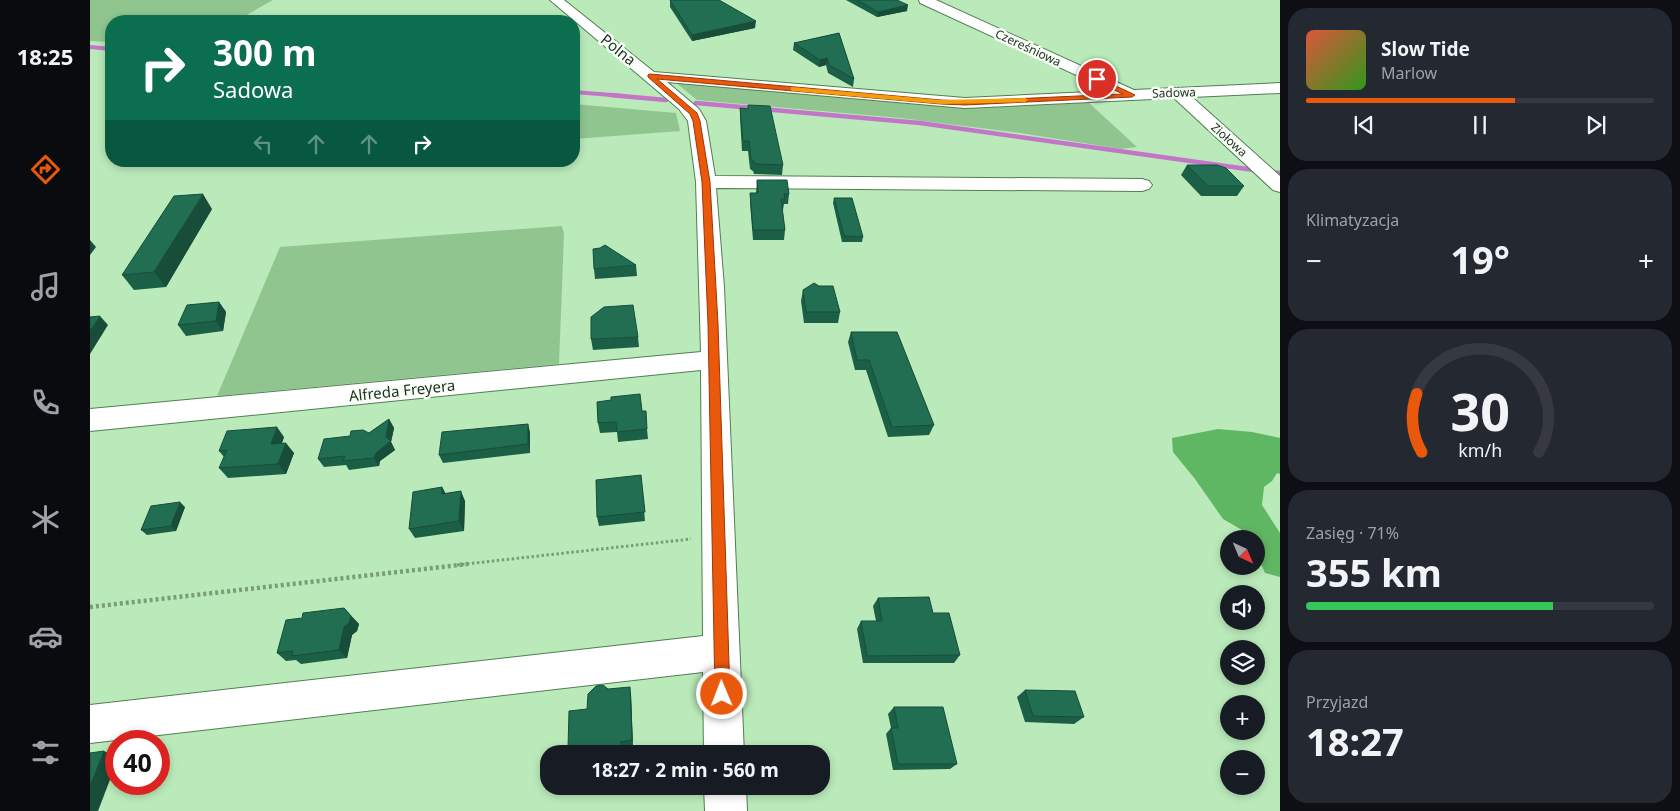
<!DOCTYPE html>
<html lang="pl">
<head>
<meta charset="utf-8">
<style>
  :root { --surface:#171b24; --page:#242831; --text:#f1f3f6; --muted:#9ea1a6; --line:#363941; --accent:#ea580c }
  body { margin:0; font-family:"Noto Sans",sans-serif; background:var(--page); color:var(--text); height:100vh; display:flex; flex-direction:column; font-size:19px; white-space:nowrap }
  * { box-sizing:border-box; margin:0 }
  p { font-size:16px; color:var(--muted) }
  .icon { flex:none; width:28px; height:28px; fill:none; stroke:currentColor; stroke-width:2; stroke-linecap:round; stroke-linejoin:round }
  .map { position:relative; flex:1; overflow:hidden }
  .drawer { display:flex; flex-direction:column; gap:8px; padding:8px; background:#0d0f14; width:400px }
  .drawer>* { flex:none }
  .guide { position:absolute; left:15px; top:15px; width:475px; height:152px; border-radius:20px; box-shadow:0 2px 8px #0003; background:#0b6e4f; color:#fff; overflow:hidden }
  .needle { width:32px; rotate:136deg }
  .buttons { position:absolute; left:1130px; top:530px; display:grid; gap:10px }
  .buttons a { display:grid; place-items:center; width:45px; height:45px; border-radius:50%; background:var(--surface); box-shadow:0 2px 8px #0003; font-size:25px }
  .speed { position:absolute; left:15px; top:730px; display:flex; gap:10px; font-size:25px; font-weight:700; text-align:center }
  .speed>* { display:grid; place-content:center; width:65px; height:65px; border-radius:50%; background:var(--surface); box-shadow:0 2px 8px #0003; line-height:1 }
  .speed .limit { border:8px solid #d22; background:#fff; color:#111 }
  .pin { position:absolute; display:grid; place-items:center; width:42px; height:42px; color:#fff; margin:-21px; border:2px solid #fff; border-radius:50%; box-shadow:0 1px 5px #0007 }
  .me { position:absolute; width:55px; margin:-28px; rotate:359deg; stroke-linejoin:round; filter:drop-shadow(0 0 4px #0008) }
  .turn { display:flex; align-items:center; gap:18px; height:105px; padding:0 25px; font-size:22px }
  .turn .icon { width:65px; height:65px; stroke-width:2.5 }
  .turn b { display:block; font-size:35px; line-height:42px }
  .lanes { display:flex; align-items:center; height:48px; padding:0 25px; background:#0003; justify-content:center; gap:25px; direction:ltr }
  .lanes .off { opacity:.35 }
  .big { font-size:38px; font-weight:700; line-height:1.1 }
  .drawer .tile { flex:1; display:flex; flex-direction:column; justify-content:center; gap:8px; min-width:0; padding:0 18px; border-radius:20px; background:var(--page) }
  .drawer .dial { align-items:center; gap:0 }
  .dial svg { height:130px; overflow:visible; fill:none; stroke:var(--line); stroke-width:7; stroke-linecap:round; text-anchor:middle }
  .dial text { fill:var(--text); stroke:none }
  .song { display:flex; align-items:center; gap:15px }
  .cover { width:60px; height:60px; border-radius:8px; background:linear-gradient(135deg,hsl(10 70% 55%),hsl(110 70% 35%)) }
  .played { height:5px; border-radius:2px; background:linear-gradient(90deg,var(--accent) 60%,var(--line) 60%) }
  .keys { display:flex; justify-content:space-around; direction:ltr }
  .heat { display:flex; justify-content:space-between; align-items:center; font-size:28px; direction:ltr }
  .charge { height:8px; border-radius:4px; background:linear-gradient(90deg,#34c759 71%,var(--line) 0) }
  .trip { position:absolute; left:450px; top:745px; width:290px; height:50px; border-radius:20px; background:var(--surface); box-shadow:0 2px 8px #0003; font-weight:700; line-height:50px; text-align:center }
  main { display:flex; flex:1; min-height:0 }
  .tab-bar { display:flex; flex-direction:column; width:90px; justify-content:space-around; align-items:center; background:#090b0e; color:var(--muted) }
  .tab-bar .icon { width:35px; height:35px }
  .tab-bar .selected { color:var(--accent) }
  .tab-bar b { font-size:22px; color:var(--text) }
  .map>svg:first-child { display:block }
  .green { fill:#90c590 }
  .forest { fill:#5fb663 }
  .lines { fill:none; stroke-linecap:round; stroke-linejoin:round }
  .stream-far1 { stroke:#c375c8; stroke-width:4 }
  .stream { stroke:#c375c8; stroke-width:4.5 }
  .minor-casing { stroke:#527e52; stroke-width:2 }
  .path-far1 { stroke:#799d79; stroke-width:3; stroke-dasharray:2.5 2.5; stroke-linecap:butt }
  .path { stroke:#799d79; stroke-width:4.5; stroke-dasharray:3 3; stroke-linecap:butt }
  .minor { fill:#fff; fill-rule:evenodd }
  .wall { fill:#1c5f47 }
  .shaded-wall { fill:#174d39 }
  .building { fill:#216e52; stroke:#174d39 }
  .route { fill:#ea580c; stroke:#983908 }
  .slow { fill:#f59e0b }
  .labels { text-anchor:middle; stroke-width:5; stroke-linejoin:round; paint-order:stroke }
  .far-street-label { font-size:12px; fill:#1c2f1c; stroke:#f9fef9 }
  .street-label { font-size:15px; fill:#1c2f1c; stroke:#f9fef9 }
</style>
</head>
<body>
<main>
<nav class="tab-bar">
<b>18:25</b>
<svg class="icon selected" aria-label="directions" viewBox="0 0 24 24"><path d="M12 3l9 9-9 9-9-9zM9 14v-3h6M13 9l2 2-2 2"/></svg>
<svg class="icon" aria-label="music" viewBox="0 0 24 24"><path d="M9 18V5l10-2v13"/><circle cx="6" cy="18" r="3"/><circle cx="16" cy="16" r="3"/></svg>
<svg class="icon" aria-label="phone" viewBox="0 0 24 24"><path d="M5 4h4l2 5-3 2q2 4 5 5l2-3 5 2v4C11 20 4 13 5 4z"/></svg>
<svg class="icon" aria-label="climate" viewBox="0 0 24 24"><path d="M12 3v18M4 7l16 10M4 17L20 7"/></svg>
<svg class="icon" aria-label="car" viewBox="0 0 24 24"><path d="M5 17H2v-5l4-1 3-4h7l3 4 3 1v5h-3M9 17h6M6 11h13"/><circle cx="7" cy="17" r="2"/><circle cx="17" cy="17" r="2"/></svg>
<svg class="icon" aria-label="filters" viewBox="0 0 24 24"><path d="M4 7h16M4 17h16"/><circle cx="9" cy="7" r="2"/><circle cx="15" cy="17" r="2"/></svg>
</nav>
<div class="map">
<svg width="1190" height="811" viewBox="0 0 1190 811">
  <rect width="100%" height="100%" fill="#baeaba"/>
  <g class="green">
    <path d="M0,0h183l-37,21h-125v21l-21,-1z"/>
    <path d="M585,82l221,20h192l49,45 -16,2 -101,-16 -120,-15 -203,-18z"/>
    <path d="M484,104l102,9 4,18 -106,8z"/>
    <path d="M472,226l2,8 -5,130 -342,32 63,-149z"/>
  </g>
  <path class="forest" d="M1128,429l34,3 28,6v36l-3,-1 -5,8 -8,6 -2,18 18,28v44l-15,-4 -9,-20v-14h-8l-6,-9 -19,-11 -28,-40 -22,-27 -1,-14z"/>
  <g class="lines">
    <g class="stream-far1">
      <path d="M0,47l21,2"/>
      <path d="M484,92l50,4"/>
    </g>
    <g class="stream">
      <path d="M520,95l56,5"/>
      <path d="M606,103l224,20 334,47"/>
      <path d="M1182,172l8,1"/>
    </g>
    <g class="minor-casing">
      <g id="minor">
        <path d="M460,0h14l90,72 311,26 146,-7 -191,-88 -1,-3h17l198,90 146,-7v10l-88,4 88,79v16l-7,-2 -99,-92 -209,10 -298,-26 32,27 7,12 9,55 427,3 7,2 3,4 -3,4 -7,2 -426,-3 8,99 20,467h-40l-1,-82 -613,71v-38l613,-69 -2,-266 -611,61v-22l611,-57 -5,-170 -8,-61 -9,-12z"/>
        <path d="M614,786h42l1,25h-42z"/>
      </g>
    </g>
    <path class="path-far1" d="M367,565l234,-26"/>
    <path class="path" d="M0,607l378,-43"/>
    <use href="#minor" class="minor"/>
  </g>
  <g class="wall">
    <path d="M580,0l85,28 -63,13 -22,-34z"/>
    <path d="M756,0h51l10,11 -30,6z"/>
    <path d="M749,33l15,46 -1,8 -25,-14 -2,-8 -7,2 -26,-17 1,-7z"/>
    <path d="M658,105l35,60 -1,10 -28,-1 -1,-3 -3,-2 -2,-18h-6l-2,-33v-10l8,1z"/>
    <path d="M1097,165l57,21 -7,10h-36l-20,-21z"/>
    <path d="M667,180l32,14 -1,10h-4l-1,6h-1l3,20 -1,10h-31l-3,-37v-10h6z"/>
    <path d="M744,198l29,39 -1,5h-20l-9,-39z"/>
    <path d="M122,209l-46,78 -32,3 -12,-15z"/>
    <path d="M546,265l1,11 -42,3 -1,-10z"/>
    <path d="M729,286l21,26 -2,11h-34l-3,-22 2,-11z"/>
    <path d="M129,302l7,10 -3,19 -37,5 -8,-11z"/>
    <path d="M761,332l83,93 -5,10 -41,2 -22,-67h-11l-7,-28z"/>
    <path d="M548,337l1,10 -46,3 -2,-11z"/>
    <path d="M552,411l5,18 1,10 -30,3 -1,-10 -17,1 -2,-10z"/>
    <path d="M299,419l5,9 -3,14 4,8 -15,11 -1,5 -30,4 -3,-5 -22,2 -6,-8 32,-23 19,-3z"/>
    <path d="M440,432v21l-87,10 -4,-8z"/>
    <path d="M194,437l-2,6 12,10 -8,21 -58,4 -9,-10 5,-11 -5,-6z"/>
    <path d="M551,475l4,46 -46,5 -2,-9z"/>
    <path d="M352,487l4,7 19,7 -1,30 -49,7 -6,-9z"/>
    <path d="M95,507l-9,24 -29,4 -6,-5z"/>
    <path d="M788,598l55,15 27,42 -6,8h-91l-6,-34 4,-8h15l-3,-15z"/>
    <path d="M254,608l15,16 -2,7 -5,4 -5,23 -46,6 -5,-4 -10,1 -9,-8 25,-35z"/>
    <path d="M518,689l23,5 2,53 -62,7 -3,-6 19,-39z"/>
    <path d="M935,690l59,27 -10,7 -49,-2 -8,-25z"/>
    <path d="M804,707l63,57 -7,5 -57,1 -7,-36 5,-6 -3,-14z"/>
  </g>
  <g class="shaded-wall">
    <path d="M818,5l-1,6 -30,6 1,-5z"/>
    <path d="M666,21l-1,7 -63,13v-6z"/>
    <path d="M737,58l-1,7 -7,2 1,-7z"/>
    <path d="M113,194l9,15 -46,78 -12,-15z"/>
    <path d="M0,240l6,7 -6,8z"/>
    <path d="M129,302l7,10 -3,19 -7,-10z"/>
    <path d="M10,316l8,9 -18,29v-23z"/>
    <path d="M299,419l5,9 -3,14 4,8 -15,11 -1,5 -5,-8 2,-5z"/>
    <path d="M438,424l2,8v21l-2,-9z"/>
    <path d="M187,427l7,10 -6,17 -7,-10z"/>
    <path d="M196,443l8,10 -8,21 -8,-10z"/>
    <path d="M352,487l5,10 -5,-3z"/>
    <path d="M371,491l4,10 -1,30 -5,-10z"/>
    <path d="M90,502l5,5 -9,24 -5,-5z"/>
    <path d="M261,616l8,8 -2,7 -5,4 -5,23 -8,-8 5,-23z"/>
    <path d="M540,687l1,7 2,53 -1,-7z"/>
    <path d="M531,742l2,6v6h-2z"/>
    <path d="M14,751l12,5v8l-18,47h-8v-25z"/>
  </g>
  <g class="building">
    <path d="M580,0h49l37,21 -64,14z"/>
    <path d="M767,0h40l11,5 -30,7z"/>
    <path d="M749,33l15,46 -25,-14 -2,-7 -7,2 -26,-17z"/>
    <path d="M658,105l22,1 13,59 -28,-1 -1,-3 -3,-2 -2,-18h-6l-3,-33 8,1z"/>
    <path d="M1097,165h30l9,3 18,18h-36z"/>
    <path d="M667,180h30l2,14h-5l1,5h-4l4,31h-32l-3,-37h8z"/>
    <path d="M113,194l-49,78 -32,3 52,-79z"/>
    <path d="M744,198h18l11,39 -19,-1z"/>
    <path d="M515,245l31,20 -42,4 -1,-20 7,-1z"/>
    <path d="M724,283l5,3h14l7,26h-34l-3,-22z"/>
    <path d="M129,302l-3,19 -38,4 9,-20z"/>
    <path d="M543,305l5,32 -47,2v-22l13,-10z"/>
    <path d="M10,316l-10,15v-14z"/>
    <path d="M761,332h46l37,93 -42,2 -23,-67h-12z"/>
    <path d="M550,394l2,17h4l1,18 -30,3 -1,-10 -18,1 -1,-21 14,-2v-3z"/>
    <path d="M299,419l-3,18 5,4 -15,12 -2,5 -31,3 2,-5 -27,3 6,-20 26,-3 1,-5 12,-1 6,3z"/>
    <path d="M438,424v20l-89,11 3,-23z"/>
    <path d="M187,427l-6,17 15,-1 -8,21 -59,4 8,-18 -8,1 8,-20z"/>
    <path d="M551,475l4,37 -48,5 -1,-37z"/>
    <path d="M352,487v7l19,-3 -2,30 -50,8 4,-37z"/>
    <path d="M90,502l-9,24 -30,4 10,-24z"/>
    <path d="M839,597l4,16h16l11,42 -93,1 -6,-35h21l-4,-23z"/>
    <path d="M254,608l7,8 -2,7 -5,4 -5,23 -47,6 1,-5 -16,2 9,-33 16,-2 1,-5z"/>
    <path d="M513,685l5,4 22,-2 2,53 -11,2v12h-40v-8l-13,2 1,-37 18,-2 1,-15 8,-8z"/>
    <path d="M935,690l50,1 9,26 -51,-1z"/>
    <path d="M804,707h49l14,57h-59l-7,-36h7z"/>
    <path d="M14,751l-14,35v-33z"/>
  </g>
  <path class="route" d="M560,74l291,26 24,1 158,-7 -28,-13 -1,-2 3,-2 38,18 -3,2 -167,8 -24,-1 -284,-25 40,34 3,8 10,61 8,142 12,370 -2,6 -6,2 -5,-2 -2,-6 -7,-370 -6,-142 -9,-61 -3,-7 -42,-37v-2z"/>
  <path class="slow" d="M701,87l150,13 84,-2 3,2 -3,2 -84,2 -148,-13 -2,-1z"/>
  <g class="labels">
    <g class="far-street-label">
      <text transform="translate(938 48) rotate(25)" y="4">Czereśniowa</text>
      <text transform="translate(1084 93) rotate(-2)" y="4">Sadowa</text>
      <text transform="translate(1139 140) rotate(42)" y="4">Ziołowa</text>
    </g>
    <g class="street-label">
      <text transform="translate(528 50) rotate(39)" y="5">Polna</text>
      <text transform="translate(312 391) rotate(-6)" y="5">Alfreda Freyera</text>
    </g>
  </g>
</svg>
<div class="buttons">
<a><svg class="needle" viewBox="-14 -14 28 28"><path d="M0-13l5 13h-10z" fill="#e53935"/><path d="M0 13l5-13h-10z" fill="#9ea1a6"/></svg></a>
<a><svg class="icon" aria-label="sound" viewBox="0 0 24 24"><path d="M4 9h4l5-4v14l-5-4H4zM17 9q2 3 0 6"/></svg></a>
<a><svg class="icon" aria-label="layers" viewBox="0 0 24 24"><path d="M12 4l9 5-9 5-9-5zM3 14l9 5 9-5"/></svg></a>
<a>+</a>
<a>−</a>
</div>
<div class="speed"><div class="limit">40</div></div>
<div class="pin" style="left:1007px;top:79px;background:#d93025"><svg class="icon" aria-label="arrive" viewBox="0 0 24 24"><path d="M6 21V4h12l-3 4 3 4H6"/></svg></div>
<svg class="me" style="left:632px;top:694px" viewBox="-20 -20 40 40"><circle r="17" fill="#ea580c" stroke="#fff" stroke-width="3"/><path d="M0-11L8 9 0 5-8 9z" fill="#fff"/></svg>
<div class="trip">18:27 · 2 min · 560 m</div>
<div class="guide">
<div class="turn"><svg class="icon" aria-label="right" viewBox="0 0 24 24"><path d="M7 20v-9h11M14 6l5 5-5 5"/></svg><div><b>300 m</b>Sadowa</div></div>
<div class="lanes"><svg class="icon off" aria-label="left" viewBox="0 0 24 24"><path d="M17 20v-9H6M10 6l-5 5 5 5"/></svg><svg class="icon off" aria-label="ahead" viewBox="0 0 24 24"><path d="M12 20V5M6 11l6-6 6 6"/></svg><svg class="icon off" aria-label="ahead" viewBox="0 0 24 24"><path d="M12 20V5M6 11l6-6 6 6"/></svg><svg class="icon" aria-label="right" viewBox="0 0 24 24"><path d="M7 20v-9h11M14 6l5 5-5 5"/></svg></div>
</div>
</div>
<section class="drawer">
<div class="tile">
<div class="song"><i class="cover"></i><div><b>Slow Tide</b><p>Marlow</p></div></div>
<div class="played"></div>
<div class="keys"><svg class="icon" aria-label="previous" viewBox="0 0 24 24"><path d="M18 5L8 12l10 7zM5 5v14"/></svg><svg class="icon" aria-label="pause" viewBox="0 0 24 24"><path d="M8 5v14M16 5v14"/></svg><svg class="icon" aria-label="next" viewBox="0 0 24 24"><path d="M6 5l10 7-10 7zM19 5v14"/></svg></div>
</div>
<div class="tile"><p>Klimatyzacja</p>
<div class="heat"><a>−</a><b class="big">19°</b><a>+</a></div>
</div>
<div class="tile dial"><svg viewBox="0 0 100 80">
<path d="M14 69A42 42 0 1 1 86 69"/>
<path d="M14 69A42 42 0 0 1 11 33" stroke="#ea580c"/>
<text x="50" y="56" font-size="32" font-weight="700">30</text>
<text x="50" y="72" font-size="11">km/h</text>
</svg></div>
<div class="tile"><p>Zasięg · 71%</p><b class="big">355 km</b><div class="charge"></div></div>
<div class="tile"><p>Przyjazd</p><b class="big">18:27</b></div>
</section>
</main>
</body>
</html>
